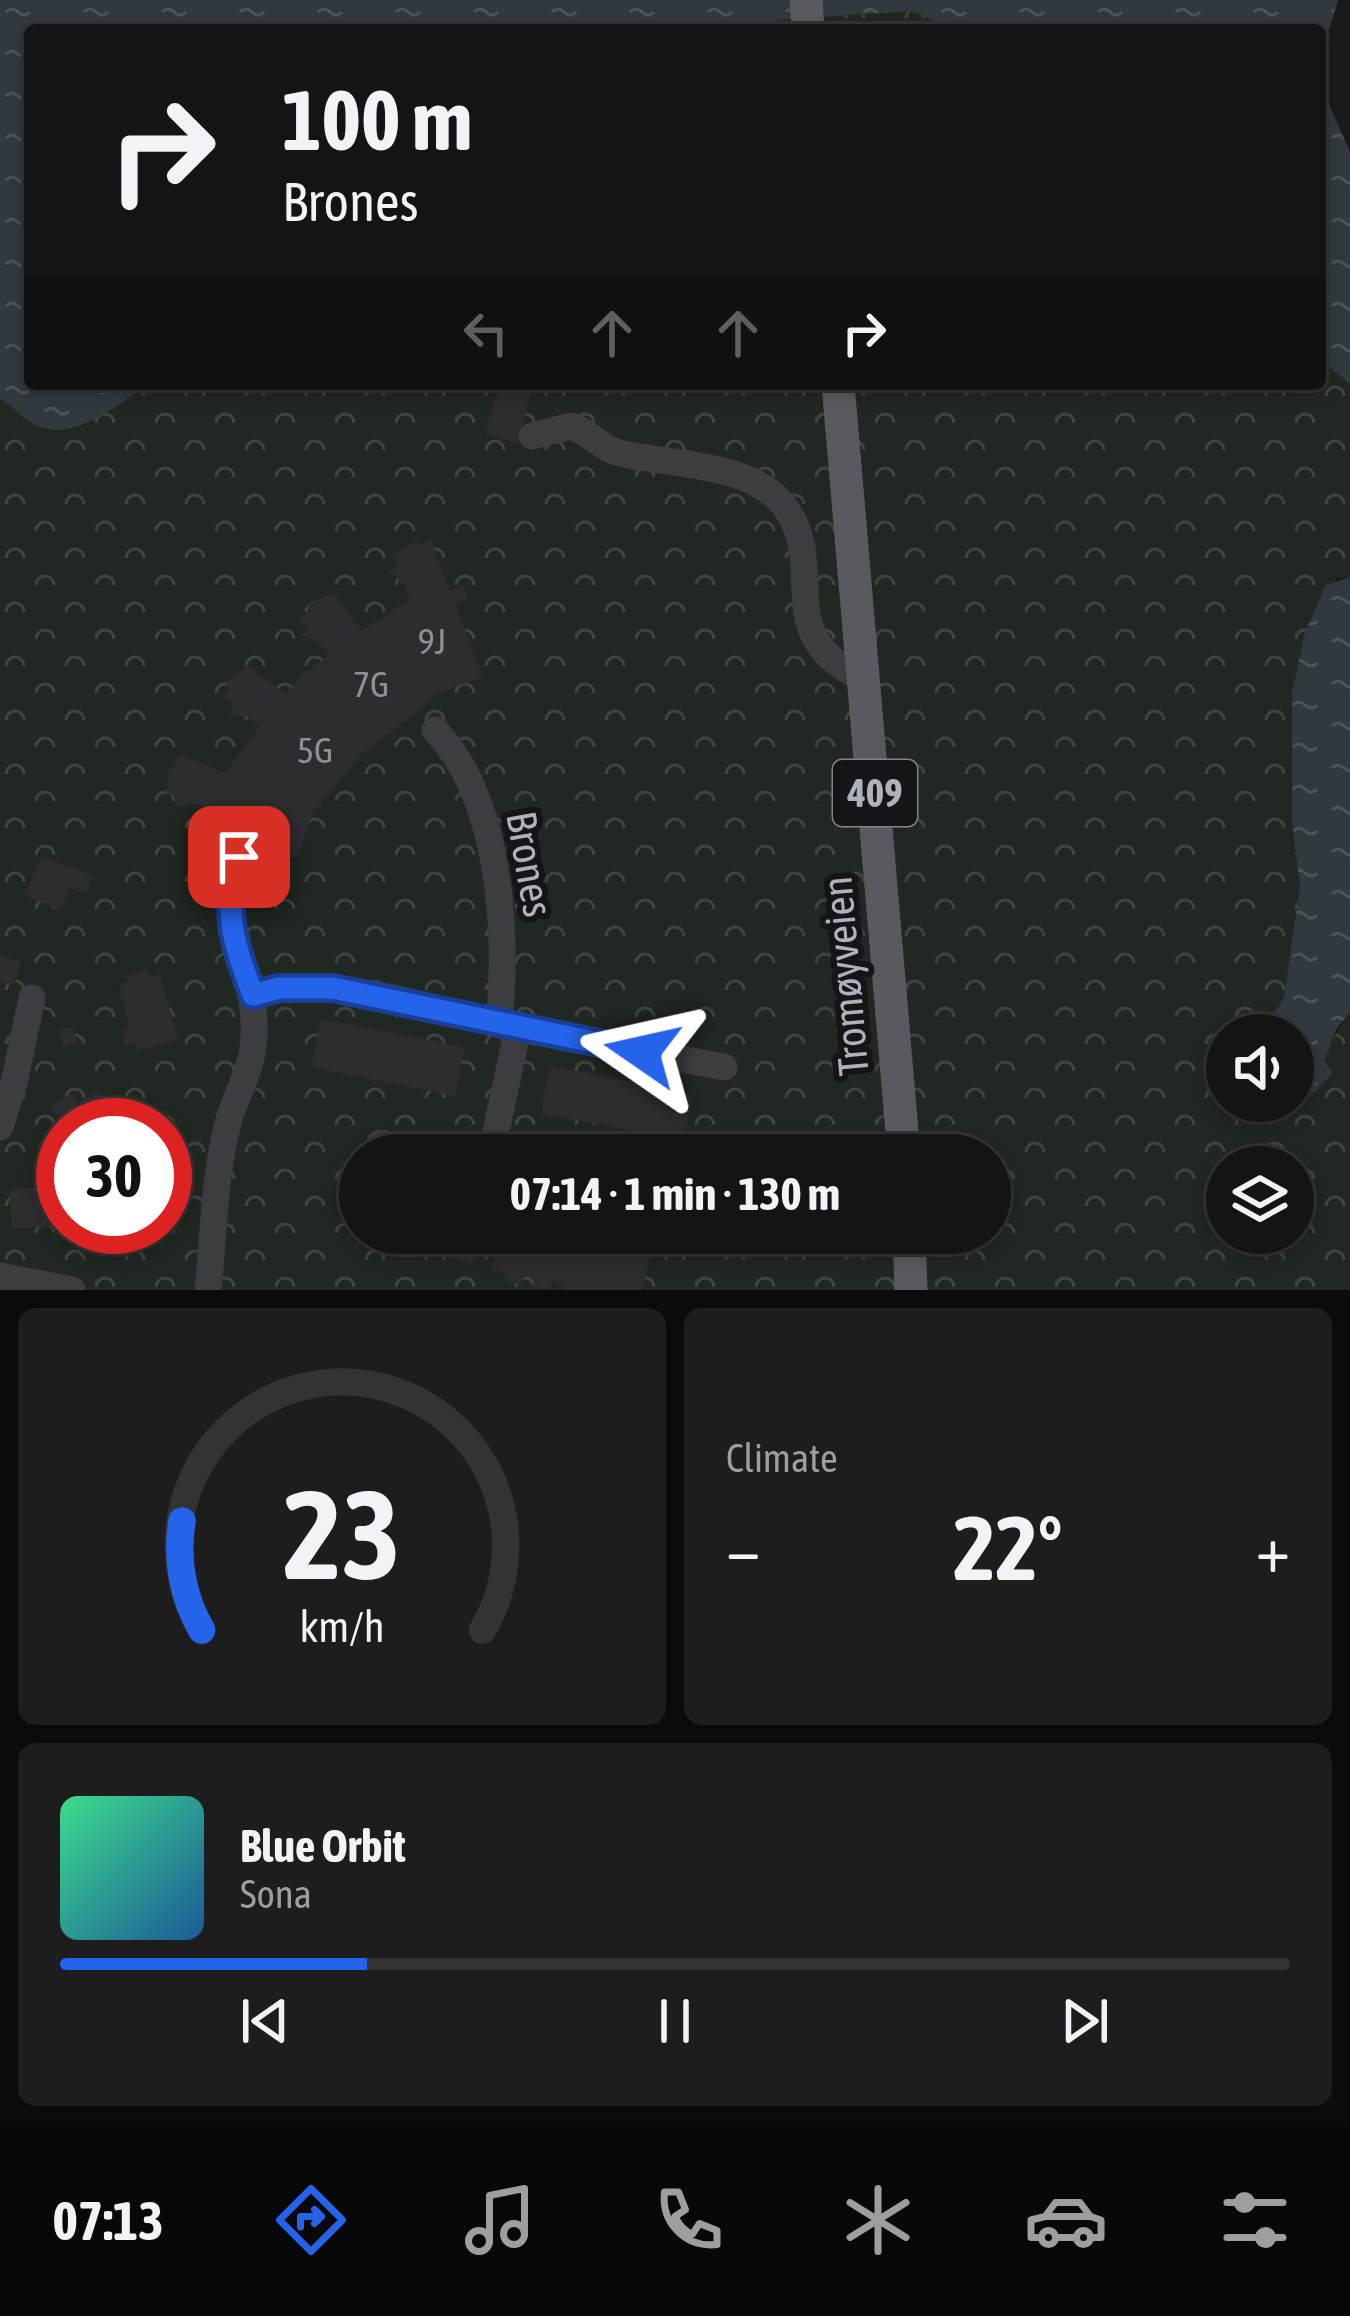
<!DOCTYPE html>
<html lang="en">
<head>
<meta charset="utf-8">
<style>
  :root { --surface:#141415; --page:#1d1d1e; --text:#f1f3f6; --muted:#9d9ea0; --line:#333334; --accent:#2563eb }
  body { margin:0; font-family:"Asap Condensed",sans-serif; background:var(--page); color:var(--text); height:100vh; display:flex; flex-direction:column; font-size:45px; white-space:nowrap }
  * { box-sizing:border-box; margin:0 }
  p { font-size:39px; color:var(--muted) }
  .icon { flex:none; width:66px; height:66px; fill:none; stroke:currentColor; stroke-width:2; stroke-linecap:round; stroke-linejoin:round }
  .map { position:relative; height:1290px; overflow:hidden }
  .drawer { display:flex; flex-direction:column; gap:18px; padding:18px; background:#0b0b0c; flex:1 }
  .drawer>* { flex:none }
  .hud { position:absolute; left:24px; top:24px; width:1302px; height:366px; border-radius:12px; box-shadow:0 6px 18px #0003,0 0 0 3px var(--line); background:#141415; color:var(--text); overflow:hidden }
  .tools { position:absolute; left:1206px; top:1014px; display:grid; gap:24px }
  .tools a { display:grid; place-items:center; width:108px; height:108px; border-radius:50%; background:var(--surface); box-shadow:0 6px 18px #0003,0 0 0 3px var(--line); font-size:60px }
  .speed { position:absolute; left:36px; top:1098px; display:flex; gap:24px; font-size:60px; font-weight:700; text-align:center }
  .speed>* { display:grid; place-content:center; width:156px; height:156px; border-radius:50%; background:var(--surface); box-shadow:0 6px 18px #0003,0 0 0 3px var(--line); line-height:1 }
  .speed .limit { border:18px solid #d22; background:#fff; color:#111 }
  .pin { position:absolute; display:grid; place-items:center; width:102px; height:102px; color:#fff; margin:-51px; border-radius:24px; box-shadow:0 6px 18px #0006 }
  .me { position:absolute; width:132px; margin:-66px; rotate:281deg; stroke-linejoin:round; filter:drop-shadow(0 0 9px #0008) }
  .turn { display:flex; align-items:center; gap:42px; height:252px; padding:0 60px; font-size:54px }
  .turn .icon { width:156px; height:156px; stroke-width:2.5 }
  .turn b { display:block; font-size:84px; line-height:102px }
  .lanes { display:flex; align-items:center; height:114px; padding:0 60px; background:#0003; justify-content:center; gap:60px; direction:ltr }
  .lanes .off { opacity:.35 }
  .big { font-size:90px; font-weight:700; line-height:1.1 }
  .drawer .card { flex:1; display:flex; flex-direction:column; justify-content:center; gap:18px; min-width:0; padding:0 42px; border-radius:18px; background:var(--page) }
  .drawer .dial { align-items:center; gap:0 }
  .dial svg { height:312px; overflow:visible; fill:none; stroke:var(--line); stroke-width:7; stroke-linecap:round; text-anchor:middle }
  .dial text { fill:var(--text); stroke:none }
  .song { display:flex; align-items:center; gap:36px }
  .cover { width:144px; height:144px; border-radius:18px; background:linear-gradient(135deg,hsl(150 70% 55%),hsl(210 70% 35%)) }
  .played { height:12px; border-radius:6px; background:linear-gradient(90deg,var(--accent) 25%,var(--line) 25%) }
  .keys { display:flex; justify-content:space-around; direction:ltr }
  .heat { display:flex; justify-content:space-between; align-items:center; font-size:66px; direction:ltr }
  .drawer .tiles { flex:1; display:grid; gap:18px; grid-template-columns:1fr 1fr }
  .card:last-child { grid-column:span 2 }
  .trip { position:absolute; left:339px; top:1134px; width:672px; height:120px; border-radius:60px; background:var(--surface); box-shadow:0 6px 18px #0003,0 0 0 3px var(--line); font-weight:700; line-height:120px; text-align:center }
  .menu { display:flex; height:192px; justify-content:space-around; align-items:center; background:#080808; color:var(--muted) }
  .menu .icon { width:84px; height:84px }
  .menu .current { color:var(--accent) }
  .menu b { font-size:54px; color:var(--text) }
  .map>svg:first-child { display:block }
  .forest { fill:url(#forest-crowns); fill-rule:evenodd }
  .water { fill:url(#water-ripples) }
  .building { fill:#2d2d30 }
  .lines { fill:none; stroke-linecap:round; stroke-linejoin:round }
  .minor { stroke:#3c3c41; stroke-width:27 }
  .major { stroke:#585a5f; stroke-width:33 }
  .route-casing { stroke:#184099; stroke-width:30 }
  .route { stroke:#2563eb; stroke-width:21 }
  .labels { text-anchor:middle; stroke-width:12; stroke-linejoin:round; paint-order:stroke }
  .number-label { font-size:36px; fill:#8d9097 }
  .shield { fill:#151517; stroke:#808389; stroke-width:3 }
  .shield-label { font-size:39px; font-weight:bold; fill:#aeb2ba }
  .street-label { font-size:42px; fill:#aeb2ba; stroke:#151517 }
</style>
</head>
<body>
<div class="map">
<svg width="1350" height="1290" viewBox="0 0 1350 1290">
  <defs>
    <pattern id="forest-crowns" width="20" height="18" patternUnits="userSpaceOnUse" patternTransform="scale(3)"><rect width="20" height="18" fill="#212721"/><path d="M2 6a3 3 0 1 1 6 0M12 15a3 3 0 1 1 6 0" fill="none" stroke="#3f443f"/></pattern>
    <pattern id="water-ripples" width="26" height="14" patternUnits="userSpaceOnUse" patternTransform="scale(3)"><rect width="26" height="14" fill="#31393f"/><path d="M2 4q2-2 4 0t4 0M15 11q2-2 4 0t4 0" fill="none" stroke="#4c5359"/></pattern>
  </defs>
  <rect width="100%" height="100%" fill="#1a1a1c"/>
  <g class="forest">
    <path d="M910,11l47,19h-217l39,-10z"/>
    <path d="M1320,360l30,24v193l-13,1 -45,115v129l8,65 -15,110c-7,16 -22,20 -29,38h-29v66h36l9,9 44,-19 9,-41 25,-37v277h-1350v-892l38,28 71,-15 40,-27h1171zM63,1125h102v102h-102zM360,1155h630v78h-630zM1227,1167h66v66h-66z"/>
  </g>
  <g class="water">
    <path d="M0,0h1338l-15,50 5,52 22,50v232l-30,-24v-330h-363l-47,-19 -131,9 -40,10h-709v354h119c-29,19 -74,58 -111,42 -13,-5 -26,-20 -38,-28z"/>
    <path d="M1350,577v436l-13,15 -13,33 9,12 -17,18 -45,19 -8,-9h30v-66h-37c7,-18 22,-22 28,-38l16,-110 -8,-65v-129l13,-60 21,-48z"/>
  </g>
  <g class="building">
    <path d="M500,384l32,5 -15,54 -32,-9z"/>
    <path d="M417,540l2,5 12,-5 19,51 13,-5 5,13 -13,4 28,74 -48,17 -16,17 -58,44 -47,56 -18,47 -30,-12 4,-10 -14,-6 -21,3 5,-10 -15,-6 -20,3 4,-10 -14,-6 -20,3 4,-9 -14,-6 5,-11 -5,-2 15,-24 45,18 35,-47 -12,-9 -20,-3 6,-8 -11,-9 7,-10 -4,-3 10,-12 3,2 8,-9 39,30 14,-19 29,-21 -9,-12 -19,-8 7,-6 -9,-11 11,-8 -3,-5 26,-12 29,38 48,-32 -5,-14 -16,-13 8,-3 -5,-13z"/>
    <path d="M42,856l51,20 -7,18 -16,-6 -10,22 -35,-15z"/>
    <path d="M0,956l21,5 -6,24 -15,-4z"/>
    <path d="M147,970l2,7 11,-3 18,66 -42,11 -2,-9 -7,3 -5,-15 8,-3 -12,-41 11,-3 -3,-7z"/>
    <path d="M321,1019l144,28 -10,49 -144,-29z"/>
    <path d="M73,1028l4,16 -14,3 -4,-18z"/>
    <path d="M550,1066l143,28 -9,47 -143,-28z"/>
    <path d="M99,1090l13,21 -22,14h-27l-12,-19 21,-13 6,10z"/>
    <path d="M40,1187l1,5 22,-1v34l-51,4 -3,-39z"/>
    <path d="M386,1233h94l6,3 -2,7 -6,-1 -5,22 -18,-4 2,-8 -12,-2 -2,8 -17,-4 2,-7 -12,-3 -1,8 -18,-4 2,-8 -14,-3z"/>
    <path d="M500,1233h96l63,13 -2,8 -6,-2 -9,38h-80l2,-6 -12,-3 -1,9 -18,-4 1,-8 -11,-2 -1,8 -18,-3 2,-9 -14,-3z"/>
  </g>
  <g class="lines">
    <g class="minor">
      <path d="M532,436l39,-10c16,5 26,17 40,24 10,5 25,6 36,8 43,7 109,10 137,48 47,61 -17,130 81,173"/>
      <path d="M435,730c66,69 73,203 64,294"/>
      <path d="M253,996c82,-25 180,15 262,32 70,14 140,26 209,39"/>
      <path d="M0,1127l14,-44 18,-85"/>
      <path d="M380,1143l62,12"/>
      <path d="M491,1155l27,-127"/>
      <path d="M0,1276l72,14"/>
      <path d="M208,1290c6,-57 6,-120 22,-174 9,-27 23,-50 24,-79 3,-74 -39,-100 -15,-180"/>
    </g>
    <g class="major">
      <path d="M806,0l2,30"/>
      <path d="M838,384l66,771"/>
      <path d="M909,1233l2,57"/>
    </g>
  </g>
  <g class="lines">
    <g class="route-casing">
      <path id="route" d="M239,857c-17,56 -5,86 14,138l26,-7h54l309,64"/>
    </g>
    <use href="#route" class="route"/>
  </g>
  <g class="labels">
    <g class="number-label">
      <text x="432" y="654">9J</text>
      <text x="371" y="697">7G</text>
      <text x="315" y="763">5G</text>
    </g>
    <rect class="shield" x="833" y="760" width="84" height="66" rx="9"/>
    <g class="shield-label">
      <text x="875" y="807">409</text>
    </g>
    <g class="street-label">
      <text transform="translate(530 864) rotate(80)" y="15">Brones</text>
      <text transform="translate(845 976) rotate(-95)" y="15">Tromøyveien</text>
    </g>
  </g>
</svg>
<div class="tools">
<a><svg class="icon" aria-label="sound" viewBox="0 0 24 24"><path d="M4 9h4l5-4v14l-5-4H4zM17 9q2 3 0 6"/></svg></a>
<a><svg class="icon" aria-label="layers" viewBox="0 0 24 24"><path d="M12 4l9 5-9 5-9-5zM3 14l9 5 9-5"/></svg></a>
</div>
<div class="speed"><div class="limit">30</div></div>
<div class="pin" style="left:239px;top:857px;background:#d93025"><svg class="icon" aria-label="arrive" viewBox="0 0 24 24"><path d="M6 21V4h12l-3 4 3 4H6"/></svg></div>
<svg class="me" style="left:642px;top:1052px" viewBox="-20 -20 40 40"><path d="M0-17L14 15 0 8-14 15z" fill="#2563eb" stroke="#fff" stroke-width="4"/></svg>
<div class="trip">07:14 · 1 min · 130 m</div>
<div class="hud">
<div class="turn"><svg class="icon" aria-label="right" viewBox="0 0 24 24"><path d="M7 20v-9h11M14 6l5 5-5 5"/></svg><div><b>100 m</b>Brones</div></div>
<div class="lanes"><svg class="icon off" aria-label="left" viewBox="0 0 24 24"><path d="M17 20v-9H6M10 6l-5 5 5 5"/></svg><svg class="icon off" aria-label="ahead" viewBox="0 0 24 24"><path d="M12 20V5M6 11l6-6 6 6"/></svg><svg class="icon off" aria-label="ahead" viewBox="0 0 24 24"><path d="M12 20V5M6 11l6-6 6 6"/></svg><svg class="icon" aria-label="right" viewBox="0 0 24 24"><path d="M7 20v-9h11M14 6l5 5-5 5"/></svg></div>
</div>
</div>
<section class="drawer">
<div class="tiles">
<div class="card dial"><svg viewBox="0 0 100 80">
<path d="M14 69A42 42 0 1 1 86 69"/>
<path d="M14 69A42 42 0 0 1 9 41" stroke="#2563eb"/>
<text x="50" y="56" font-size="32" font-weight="700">23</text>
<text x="50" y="72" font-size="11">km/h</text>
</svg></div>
<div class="card"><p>Climate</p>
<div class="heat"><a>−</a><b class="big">22°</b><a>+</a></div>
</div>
<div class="card">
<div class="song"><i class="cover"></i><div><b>Blue Orbit</b><p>Sona</p></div></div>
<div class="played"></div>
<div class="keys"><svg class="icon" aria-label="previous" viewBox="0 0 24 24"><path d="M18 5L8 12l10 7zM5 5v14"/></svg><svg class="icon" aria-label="pause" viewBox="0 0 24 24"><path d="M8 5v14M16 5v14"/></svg><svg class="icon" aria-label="next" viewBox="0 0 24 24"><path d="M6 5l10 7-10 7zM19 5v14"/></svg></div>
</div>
</div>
</section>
<nav class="menu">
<b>07:13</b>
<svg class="icon current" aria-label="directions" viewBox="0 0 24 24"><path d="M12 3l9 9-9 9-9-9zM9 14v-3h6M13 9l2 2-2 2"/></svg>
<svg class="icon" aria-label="music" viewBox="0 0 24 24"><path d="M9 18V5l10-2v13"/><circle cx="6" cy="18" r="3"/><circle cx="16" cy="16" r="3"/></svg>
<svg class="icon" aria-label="phone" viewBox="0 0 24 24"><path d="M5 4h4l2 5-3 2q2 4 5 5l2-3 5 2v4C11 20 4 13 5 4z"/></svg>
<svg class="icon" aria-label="climate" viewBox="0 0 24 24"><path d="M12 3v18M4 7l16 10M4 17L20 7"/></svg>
<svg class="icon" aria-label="car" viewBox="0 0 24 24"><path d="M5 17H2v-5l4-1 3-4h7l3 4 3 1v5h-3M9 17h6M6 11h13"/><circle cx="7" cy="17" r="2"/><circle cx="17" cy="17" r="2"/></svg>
<svg class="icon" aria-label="filters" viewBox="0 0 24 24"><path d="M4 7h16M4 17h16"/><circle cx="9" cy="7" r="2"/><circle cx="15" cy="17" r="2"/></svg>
</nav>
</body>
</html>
